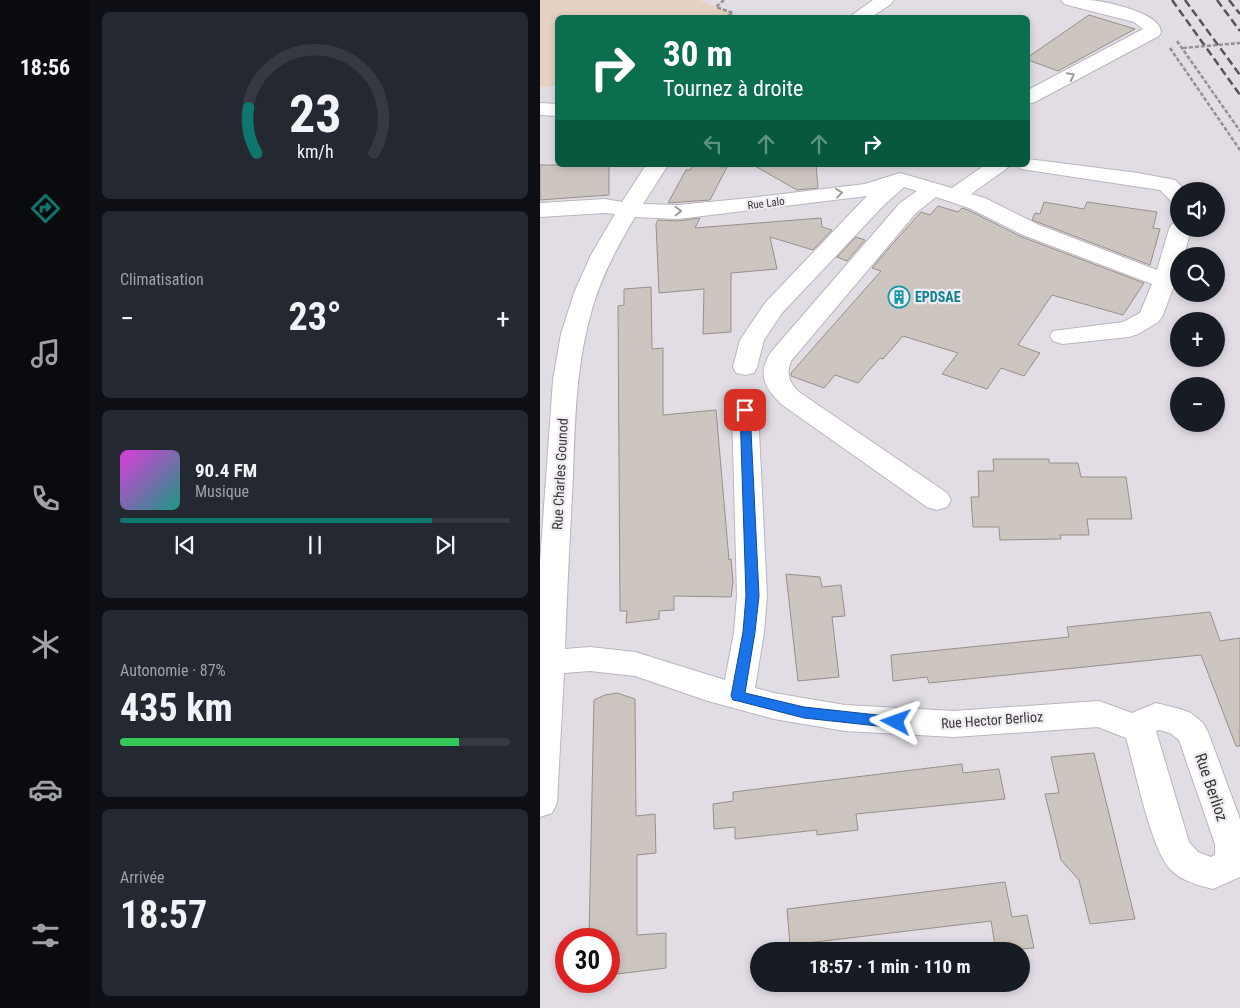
<!DOCTYPE html>
<html lang="fr">
<head>
<meta charset="utf-8">
<style>
  :root { --surface:#171b24; --page:#242831; --text:#f1f3f6; --muted:#9ea1a6; --line:#363941; --accent:#0f766e }
  body { margin:0; font-family:"Roboto Condensed",sans-serif; background:var(--page); color:var(--text); height:100vh; display:flex; flex-direction:column; font-size:19px; white-space:nowrap }
  * { box-sizing:border-box; margin:0 }
  p { font-size:16px; color:var(--muted) }
  .icon { flex:none; width:28px; height:28px; fill:none; stroke:currentColor; stroke-width:2; stroke-linecap:round; stroke-linejoin:round }
  .map { position:relative; flex:1; overflow:hidden }
  .sheet { display:flex; flex-direction:column; gap:12px; padding:12px; background:#0d0f14; width:450px }
  .sheet>* { flex:none }
  .guide { position:absolute; left:15px; top:15px; width:475px; height:152px; border-radius:8px; box-shadow:0 2px 8px #0003; background:#0b6e4f; color:#fff; overflow:hidden }
  .tools { position:absolute; left:630px; top:182px; display:grid; gap:10px }
  .tools a { display:grid; place-items:center; width:55px; height:55px; border-radius:50%; background:var(--surface); box-shadow:0 2px 8px #0003; font-size:25px }
  .speed { position:absolute; left:15px; top:928px; display:flex; gap:10px; font-size:25px; font-weight:700; text-align:center }
  .speed>* { display:grid; place-content:center; width:65px; height:65px; border-radius:50%; background:var(--surface); box-shadow:0 2px 8px #0003; line-height:1 }
  .speed .limit { border:8px solid #d22; background:#fff; color:#111 }
  .pin { position:absolute; display:grid; place-items:center; width:42px; height:42px; color:#fff; margin:-21px; border-radius:10px; box-shadow:0 2px 8px #0006 }
  .me { position:absolute; width:55px; margin:-28px; rotate:274deg; stroke-linejoin:round; filter:drop-shadow(0 0 4px #0008) }
  .turn { display:flex; align-items:center; gap:18px; height:105px; padding:0 25px; font-size:22px }
  .turn .icon { width:65px; height:65px; stroke-width:2.5 }
  .turn b { display:block; font-size:35px; line-height:42px }
  .lanes { display:flex; align-items:center; height:48px; padding:0 25px; background:#0003; justify-content:center; gap:25px; direction:ltr }
  .lanes .off { opacity:.35 }
  .big { font-size:38px; font-weight:700; line-height:1.1 }
  .sheet .tile { flex:1; display:flex; flex-direction:column; justify-content:center; gap:8px; min-width:0; padding:0 18px; border-radius:8px; background:var(--page) }
  .sheet .dial { align-items:center; gap:0 }
  .dial svg { height:130px; overflow:visible; fill:none; stroke:var(--line); stroke-width:7; stroke-linecap:round; text-anchor:middle }
  .dial text { fill:var(--text); stroke:none }
  .song { display:flex; align-items:center; gap:15px }
  .cover { width:60px; height:60px; border-radius:8px; background:linear-gradient(135deg,hsl(300 70% 55%),hsl(170 70% 35%)) }
  .played { height:5px; border-radius:2px; background:linear-gradient(90deg,var(--accent) 80%,var(--line) 80%) }
  .keys { display:flex; justify-content:space-around; direction:ltr }
  .heat { display:flex; justify-content:space-between; align-items:center; font-size:28px; direction:ltr }
  .charge { height:8px; border-radius:4px; background:linear-gradient(90deg,#34c759 87%,var(--line) 0) }
  .trip { position:absolute; left:210px; top:942px; width:280px; height:50px; border-radius:25px; background:var(--surface); box-shadow:0 2px 8px #0003; font-weight:700; line-height:50px; text-align:center }
  main { display:flex; flex:1; min-height:0 }
  .dock { display:flex; flex-direction:column; width:90px; justify-content:space-around; align-items:center; background:#090b0e; color:var(--muted) }
  .dock .icon { width:35px; height:35px }
  .dock .selected { color:var(--accent) }
  .dock b { font-size:22px; color:var(--text) }
  .map>svg:first-child { display:block }
  .education { fill:#e6d1c3 }
  .building { fill:#cdc5c0; stroke:#978f8a }
  .lines { fill:none; stroke-linecap:round; stroke-linejoin:round }
  .minor-casing { stroke:#bab5bc; stroke-width:2 }
  .path { stroke:#949096; stroke-width:2.5; stroke-dasharray:4 2; stroke-linecap:butt }
  .minor { fill:#fff; fill-rule:evenodd }
  .rail { stroke:#565457; stroke-width:2.5; stroke-dasharray:8 4; stroke-linecap:butt }
  .path-bridge { stroke:#949096; stroke-width:2.5; stroke-dasharray:4 2; stroke-linecap:butt }
  .oneway { stroke:#9c9c9d }
  .route { fill:#1a73e8; stroke:#114b97 }
  .labels { text-anchor:middle; stroke-width:4.5; stroke-linejoin:round; paint-order:stroke }
  .far-street-label { font-size:11px; fill:#3a383b; stroke:#f0eaf2 }
  .culture-label { font-size:14px; font-weight:bold; fill:#0d838f; stroke:#f0eaf2; text-anchor:start }
  .street-label { font-size:14px; fill:#3a383b; stroke:#f0eaf2 }
  .near-street-label { font-size:16px; fill:#3a383b; stroke:#f0eaf2 }
</style>
</head>
<body>
<main>
<nav class="dock">
<b>18:56</b>
<svg class="icon selected" aria-label="directions" viewBox="0 0 24 24"><path d="M12 3l9 9-9 9-9-9zM9 14v-3h6M13 9l2 2-2 2"/></svg>
<svg class="icon" aria-label="music" viewBox="0 0 24 24"><path d="M9 18V5l10-2v13"/><circle cx="6" cy="18" r="3"/><circle cx="16" cy="16" r="3"/></svg>
<svg class="icon" aria-label="phone" viewBox="0 0 24 24"><path d="M5 4h4l2 5-3 2q2 4 5 5l2-3 5 2v4C11 20 4 13 5 4z"/></svg>
<svg class="icon" aria-label="climate" viewBox="0 0 24 24"><path d="M12 3v18M4 7l16 10M4 17L20 7"/></svg>
<svg class="icon" aria-label="car" viewBox="0 0 24 24"><path d="M5 17H2v-5l4-1 3-4h7l3 4 3 1v5h-3M9 17h6M6 11h13"/><circle cx="7" cy="17" r="2"/><circle cx="17" cy="17" r="2"/></svg>
<svg class="icon" aria-label="filters" viewBox="0 0 24 24"><path d="M4 7h16M4 17h16"/><circle cx="9" cy="7" r="2"/><circle cx="15" cy="17" r="2"/></svg>
</nav>
<section class="sheet">
<div class="tile dial"><svg viewBox="0 0 100 80">
<path d="M14 69A42 42 0 1 1 86 69"/>
<path d="M14 69A42 42 0 0 1 9 41" stroke="#0f766e"/>
<text x="50" y="56" font-size="32" font-weight="700">23</text>
<text x="50" y="72" font-size="11">km/h</text>
</svg></div>
<div class="tile"><p>Climatisation</p>
<div class="heat"><a>−</a><b class="big">23°</b><a>+</a></div>
</div>
<div class="tile">
<div class="song"><i class="cover"></i><div><b>90.4 FM</b><p>Musique</p></div></div>
<div class="played"></div>
<div class="keys"><svg class="icon" aria-label="previous" viewBox="0 0 24 24"><path d="M18 5L8 12l10 7zM5 5v14"/></svg><svg class="icon" aria-label="pause" viewBox="0 0 24 24"><path d="M8 5v14M16 5v14"/></svg><svg class="icon" aria-label="next" viewBox="0 0 24 24"><path d="M6 5l10 7-10 7zM19 5v14"/></svg></div>
</div>
<div class="tile"><p>Autonomie · 87%</p><b class="big">435 km</b><div class="charge"></div></div>
<div class="tile"><p>Arrivée</p><b class="big">18:57</b></div>
</section>
<div class="map">
<svg width="700" height="1008" viewBox="0 0 700 1008">
  <rect width="100%" height="100%" fill="#e2dde5"/>
  <path class="education" d="M0,0h159l34,13 -9,5h-166l-1,68 -17,1z"/>
  <g class="building">
    <path d="M549,15l46,14 -77,42 -30,-11v-3z"/>
    <path d="M0,165h69v30l-69,5z"/>
    <path d="M153,165l34,2 -17,33 -42,3 18,-33h4z"/>
    <path d="M213,165h63l2,23 -21,2z"/>
    <path d="M504,202l40,7 3,-7 70,10 -4,16 7,1 -10,36 -118,-45 3,-7 5,1z"/>
    <path d="M398,206l20,6 4,-4 6,2 54,27 122,46 -21,32 -71,-20 -34,50 22,8 -16,23 -23,-8 -14,21 -45,-15 16,-21 -55,-17 -20,23 -3,-1 -22,25 -23,-8 -11,13 -33,-12v-3l90,-102 -9,-3 17,-20 32,-36 9,3z"/>
    <path d="M160,218l-5,10 126,-10 1,9 10,3 -19,20 -43,-13 7,32 -46,4v59l-28,2 1,-45 -45,4 -3,-69 2,-4 20,1z"/>
    <path d="M316,237l9,3 -18,21 -10,-4z"/>
    <path d="M111,287l1,62 11,-1v67l53,-5 13,150 2,-1 2,23 -2,15 -57,-1v14l-15,1v8l-33,4 1,-12h-7l-2,-305 6,-1v-16z"/>
    <path d="M453,459h56v4h29l3,14h45l6,42h-45l2,16h-29l1,4 -61,1 -1,-13h-26l-2,-30h8l-1,-26h16z"/>
    <path d="M246,574l34,3 2,10 19,-2 4,31 -13,1 7,60 -41,4z"/>
    <path d="M670,612l10,29 20,-3v108h-4l-35,-91 -272,28 -2,-6 -34,4 -2,-26 178,-18 -2,-10z"/>
    <path d="M77,693l18,6 1,117 19,-2 1,39 -19,2v80l29,-2v35l-57,7v-36h-20l5,-239 11,-5z"/>
    <path d="M554,753l41,166 -45,5 -11,-44 -18,-20 -16,-66 14,-1 -8,-36z"/>
    <path d="M422,764l1,9 36,-4 6,30 -149,15 2,16 -41,5v-5l-82,9v-12l-21,2 -1,-25 20,-3v-9z"/>
    <path d="M465,882l7,35 15,-2 7,33 -38,3 -5,-30 -201,24 -3,-36z"/>
  </g>
  <g class="lines">
    <g class="minor-casing">
      <g id="minor">
        <path d="M333,0h21l-3,4 -21,14h-22z"/>
        <path d="M521,0c9,0 19,0 28,0 16,1 72,13 72,32l-2,4 -124,66 -7,2v-14l115,-61 -9,-7 -70,-18z"/>
        <path d="M0,103l18,1v12l-18,-1z"/>
        <path d="M488,159l110,14 37,7 11,11h-7v11l-8,-1 -11,-11 -139,-21 -4,-4h11z"/>
        <path d="M106,165h22l-25,39 35,1 72,-7 115,-14 35,-11 52,15 33,-23h25l-4,4 -35,25 14,4 54,27 118,45 12,-41 3,-5 7,-1v6h12l-7,27h-5v17l-17,44 -4,5 -20,12 -9,3 -67,7 -9,-3 -3,-5 3,-5 70,-9 17,-9 12,-29 -129,-49 -54,-27 -33,-11 -20,16 -125,148c-5,14 -2,21 8,31l148,101 4,7 -4,7 -10,3 -10,-3 -146,-103c-17,-18 -24,-29 -10,-52l129,-149 17,-12 -13,-4 -20,18 -102,108 -18,27 -7,27 -3,6 -9,2 -9,-2 -3,-6 7,-27 25,-37 102,-107 -189,23 -43,-2c-18,30 -35,62 -44,96 -15,53 -16,107 -18,162 -3,58 -6,116 -8,174l25,-2 45,5 90,28 9,-48 3,-36 -5,-186 4,-6 9,-3 9,3 4,6 9,186 -3,36 -9,56 19,5 71,12 109,6 145,-10 33,12 24,-10 24,6 11,4 12,10 5,9 32,87v58l-27,12c-14,-4 -32,-8 -42,-19 -20,-19 -36,-102 -45,-132l-28,-11 -144,10 -109,-6 -71,-12 -66,-18 -73,-25 -45,-5 -26,2 -7,130 -5,10 -12,4v-254l13,-183 8,-46 13,-41 17,-38 24,-41 -10,-1 -65,4v-14l65,-4 17,3zM619,730l11,3 9,7 36,104v11l-4,2 -13,-5 -9,-10 -33,-111z"/>
      </g>
    </g>
    <g class="path">
      <path d="M184,0l-8,7 17,6 -9,5"/>
      <path d="M637,41l63,90"/>
      <path d="M630,48l70,102"/>
    </g>
    <use href="#minor" class="minor"/>
    <g class="rail">
      <path d="M632,0l68,95"/>
      <path d="M645,0l55,75"/>
      <path d="M677,0l23,31"/>
      <path d="M689,0l11,14"/>
    </g>
    <path class="path-bridge" d="M643,48l57,-5"/>
  </g>
  <defs><path id="oneway-chevron" d="M-2-3.5L2.5 0L-2 3.5" fill="none" stroke-width="1.6" stroke-linecap="round" stroke-linejoin="round" transform="scale(1.25)"/></defs>
  <g class="oneway">
    <use href="#oneway-chevron" transform="translate(531 76) rotate(-27)"/>
    <use href="#oneway-chevron" transform="translate(299 193) rotate(-7)"/>
    <use href="#oneway-chevron" transform="translate(138 211) rotate(-2)"/>
  </g>
  <path class="route" d="M205,406l5,4 9,186 -4,36 -10,61 59,14 92,10 5,1 2,4 -2,4 -5,2 -92,-10 -66,-17 -5,-1 -2,-4 12,-64 3,-36 -6,-186z"/>
  <defs>
    <g id="building-ring" transform="scale(1.125)"><circle r="9.5" fill="#f0eaf2" stroke="#0f9aa8" stroke-width="1.5"/><path d="M-4-6H4V6H1V3H-1V6H-4ZM-2.5-4.3h1.7v1.8h-1.7ZM.8-4.3h1.7v1.8H.8ZM-2.5-1h1.7V.8h-1.7ZM.8-1h1.7V.8H.8Z" fill="#0f9aa8"/></g>
  </defs>
  <g fill-rule="evenodd">
    <use href="#building-ring" x="359" y="297"/>
  </g>
  <g class="labels">
    <g class="far-street-label">
      <text transform="translate(226 203) rotate(-7)" y="4">Rue Lalo</text>
    </g>
    <g class="culture-label">
      <text x="375" y="302">EPDSAE</text>
    </g>
    <g class="street-label">
      <text transform="translate(20 474) rotate(-87)" y="5">Rue Charles Gounod</text>
      <text transform="translate(452 720) rotate(-4)" y="5">Rue Hector Berlioz</text>
    </g>
    <g class="near-street-label">
      <text transform="translate(672 787) rotate(71)" y="6">Rue Berlioz</text>
    </g>
  </g>
</svg>
<div class="tools">
<a><svg class="icon" aria-label="sound" viewBox="0 0 24 24"><path d="M4 9h4l5-4v14l-5-4H4zM17 9q2 3 0 6"/></svg></a>
<a><svg class="icon" aria-label="search" viewBox="0 0 24 24"><circle cx="10" cy="10" r="6"/><path d="M15 15l6 6"/></svg></a>
<a>+</a>
<a>−</a>
</div>
<div class="speed"><div class="limit">30</div></div>
<div class="pin" style="left:205px;top:410px;background:#d93025"><svg class="icon" aria-label="arrive" viewBox="0 0 24 24"><path d="M6 21V4h12l-3 4 3 4H6"/></svg></div>
<svg class="me" style="left:356px;top:722px" viewBox="-20 -20 40 40"><path d="M0-17L14 15 0 8-14 15z" fill="#1a73e8" stroke="#fff" stroke-width="4"/></svg>
<div class="trip">18:57 · 1 min · 110 m</div>
<div class="guide">
<div class="turn"><svg class="icon" aria-label="right" viewBox="0 0 24 24"><path d="M7 20v-9h11M14 6l5 5-5 5"/></svg><div><b>30 m</b>Tournez à droite</div></div>
<div class="lanes"><svg class="icon off" aria-label="left" viewBox="0 0 24 24"><path d="M17 20v-9H6M10 6l-5 5 5 5"/></svg><svg class="icon off" aria-label="ahead" viewBox="0 0 24 24"><path d="M12 20V5M6 11l6-6 6 6"/></svg><svg class="icon off" aria-label="ahead" viewBox="0 0 24 24"><path d="M12 20V5M6 11l6-6 6 6"/></svg><svg class="icon" aria-label="right" viewBox="0 0 24 24"><path d="M7 20v-9h11M14 6l5 5-5 5"/></svg></div>
</div>
</div>
</main>
</body>
</html>
